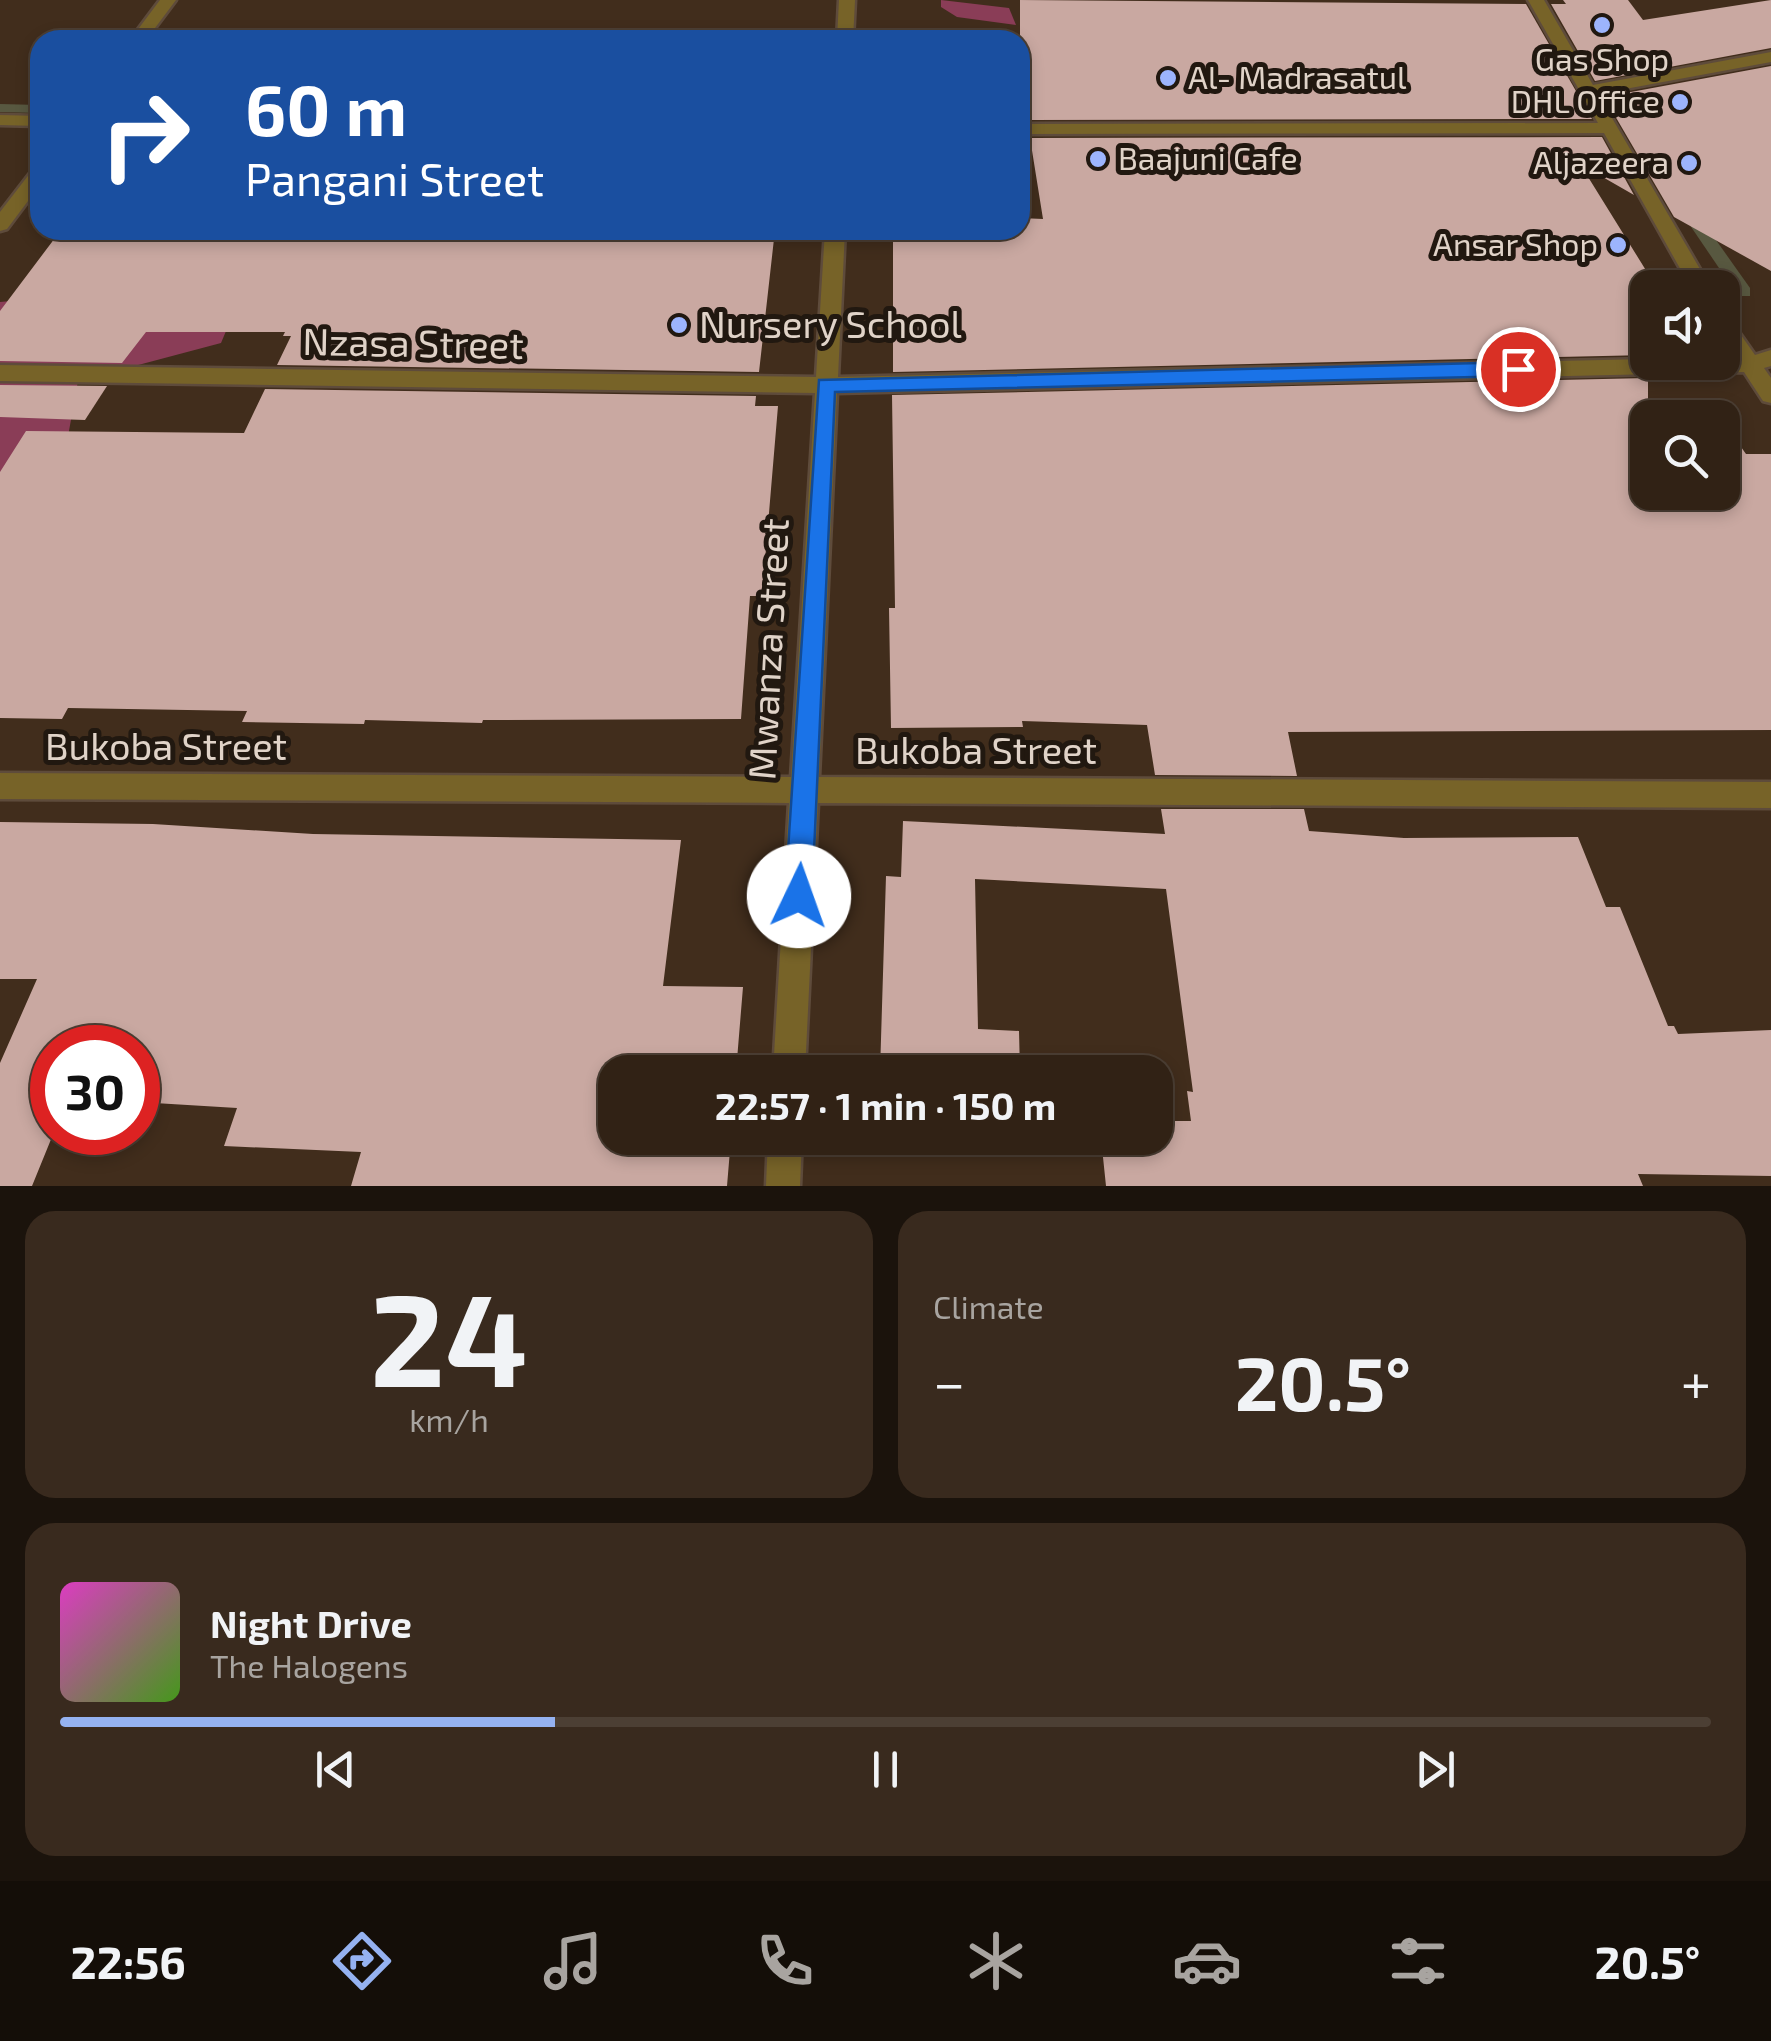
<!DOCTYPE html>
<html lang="en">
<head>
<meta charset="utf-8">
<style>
  :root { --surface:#312215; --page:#392a1e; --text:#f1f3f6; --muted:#a8a4a0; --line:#4c3f34; --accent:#95b2f1 }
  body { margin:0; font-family:"Exo 2",sans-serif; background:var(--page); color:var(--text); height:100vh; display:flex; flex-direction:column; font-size:38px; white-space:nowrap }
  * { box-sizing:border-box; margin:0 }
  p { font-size:32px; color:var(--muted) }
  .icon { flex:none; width:55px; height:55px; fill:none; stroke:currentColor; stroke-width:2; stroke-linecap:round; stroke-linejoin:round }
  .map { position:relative; height:1186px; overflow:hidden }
  .drawer { display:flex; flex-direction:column; gap:25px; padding:25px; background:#1b130c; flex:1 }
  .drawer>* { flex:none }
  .banner { position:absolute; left:30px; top:30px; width:1000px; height:210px; border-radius:30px; box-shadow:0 5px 15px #0003,0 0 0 2px var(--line); background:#1a4fa0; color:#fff; overflow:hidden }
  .tools { position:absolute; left:1630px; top:270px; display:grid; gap:20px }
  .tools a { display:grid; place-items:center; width:110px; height:110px; border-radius:20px; background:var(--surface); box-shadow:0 5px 15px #0003,0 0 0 2px var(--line); font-size:50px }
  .speed { position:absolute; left:30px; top:1025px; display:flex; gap:20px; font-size:50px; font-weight:700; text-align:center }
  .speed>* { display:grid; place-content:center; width:130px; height:130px; border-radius:50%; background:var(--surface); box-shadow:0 5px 15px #0003,0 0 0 2px var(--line); line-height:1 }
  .speed .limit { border:15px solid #d22; background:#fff; color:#111 }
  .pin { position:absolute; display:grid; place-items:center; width:85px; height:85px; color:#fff; margin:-42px; border:5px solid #fff; border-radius:50%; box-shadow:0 2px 10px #0007 }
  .me { position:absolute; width:110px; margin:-55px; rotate:3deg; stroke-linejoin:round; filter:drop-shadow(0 0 8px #0008) }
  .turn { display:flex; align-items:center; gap:35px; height:210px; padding:0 50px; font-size:45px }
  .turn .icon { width:130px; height:130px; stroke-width:2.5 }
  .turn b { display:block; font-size:70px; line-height:85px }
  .big { font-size:75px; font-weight:700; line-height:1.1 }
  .drawer .widget { flex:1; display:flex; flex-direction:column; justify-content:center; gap:15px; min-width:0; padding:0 35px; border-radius:30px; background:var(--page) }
  .drawer .dial { align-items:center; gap:0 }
  .dial b { font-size:130px; line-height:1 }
  .song { display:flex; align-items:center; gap:30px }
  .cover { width:120px; height:120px; border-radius:15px; background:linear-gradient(135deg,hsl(310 70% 55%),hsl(100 70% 35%)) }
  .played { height:10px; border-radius:5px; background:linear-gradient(90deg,var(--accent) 30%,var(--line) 30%) }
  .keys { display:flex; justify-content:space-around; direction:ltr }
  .heat { display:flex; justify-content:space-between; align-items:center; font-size:55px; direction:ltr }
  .drawer .tiles { flex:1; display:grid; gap:25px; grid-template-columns:1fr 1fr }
  .widget:last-child { grid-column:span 2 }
  .trip { position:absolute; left:598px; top:1055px; width:575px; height:100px; border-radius:30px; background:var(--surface); box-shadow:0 5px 15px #0003,0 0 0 2px var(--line); font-weight:700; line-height:100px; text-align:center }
  .dock { display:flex; height:160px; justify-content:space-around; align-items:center; background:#140e08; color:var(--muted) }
  .dock .icon { width:70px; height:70px }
  .dock .selected { color:var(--accent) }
  .dock b { font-size:45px; color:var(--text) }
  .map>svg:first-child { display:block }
  .green { fill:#8a3d57 }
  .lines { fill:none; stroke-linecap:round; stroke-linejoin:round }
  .stream { fill:#585840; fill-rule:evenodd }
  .building { fill:#c9a8a1 }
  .street-casing { stroke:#5e4b3b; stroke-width:5 }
  .street { fill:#776328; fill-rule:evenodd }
  .route { fill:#1a73e8; stroke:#114b97; stroke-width:2.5 }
  .poi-dot { fill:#9cb4fd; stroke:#211810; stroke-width:4 }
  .labels { text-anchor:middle; stroke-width:10; stroke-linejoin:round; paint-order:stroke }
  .far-poi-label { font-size:32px; fill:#e0d3c8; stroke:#211810; text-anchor:end }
  .poi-label { font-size:38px; fill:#e0d3c8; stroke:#211810; text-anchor:start }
  .street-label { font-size:38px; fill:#e0d3c8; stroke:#211810 }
</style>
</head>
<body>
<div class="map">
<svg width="1771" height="1186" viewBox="0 0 1771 1186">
  <rect width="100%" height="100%" fill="#412d1c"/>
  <g class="green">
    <path d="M941,0l68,8 7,17 -59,-8 -16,-10z"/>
    <path d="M242,293l-21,50 -143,38 -17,94 -61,66v-239l74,-7z"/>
  </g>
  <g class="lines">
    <g class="stream">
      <path d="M0,104l40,1v8l-40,-1z"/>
      <path d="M1689,207l5,2 56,79v8h-12l-57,-84z"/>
    </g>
  </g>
  <g class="building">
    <path d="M1020,0l506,4 66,115 -565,1 -7,-38z"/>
    <path d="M1563,0h65l15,20 128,-20v48l-176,33 -44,-77h15z"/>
    <path d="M1771,66v205l-97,-54 -70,-120z"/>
    <path d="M1602,137l32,58 -54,-31 67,108h-3l4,7v76l-755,17v-142h127v-12l23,1 -13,-81z"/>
    <path d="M61,230h714l-16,142 -482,-7 14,-29h-8l2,-4h-139l-24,31 -122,-2v-50z"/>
    <path d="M1648,378v114h74v-72l24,34h25v276l-483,2 9,44 -142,-1 -8,-50 -125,-4 1,6 -132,1 -2,-120h6l-3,-213z"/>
    <path d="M0,385l107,1 -22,34 -85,-3z"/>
    <path d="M265,389l491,7 -1,10h23l-16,190h-12l-9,123 -258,1 -1,3 -117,-3 -1,4 -122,-2 5,-11 -179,-3 -6,11 -62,-1v-246l26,-41 218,2z"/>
    <path d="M1161,809h143l5,22 95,7 174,-1 28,70h14l48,119h6l4,8 93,-4v146l-133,-2 5,12h-537l-5,-48h54v-17h36l-4,-30 6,1 -27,-203 -191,-10 3,150 41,2 1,41h-140l6,-196 15,1 2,-56 262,13z"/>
    <path d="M0,822l153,2 160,10 368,6 -18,146 80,1 -7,85h-121v66h116l-4,48h-376l10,-34 -137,-6 13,-38 -99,-6v-54h-86l2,84 -22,54h-32v-123l37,-84h-37z"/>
    <path d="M878,1138h145v8l-145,-6z"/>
  </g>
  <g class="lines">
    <g class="street-casing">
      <g id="street">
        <path d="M160,0h16l-30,40h-16z"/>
        <path d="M839,0h16l-2,40h-16z"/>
        <path d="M1528,0h16l49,85 178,-33v10l-173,32 113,194h-20l-87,-155 -584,1v-10l578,-1z"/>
        <path d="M0,115l40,1v10l-40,-1z"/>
        <path d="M40,166v19l-33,44 -7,2v-19l34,-44z"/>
        <path d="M825,230h20l-7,147 810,-18v3h74v-5h12l-12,-17v-24l7,2 26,37 16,-5v16l-7,2 7,10v25l-8,-2 -19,-29 -907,21 -18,384 952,5v26l-953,-5 -13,269h-32l16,-269 -789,-4v-26l791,4 24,-384 -815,-12v-16l816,12z"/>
        <path d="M768,1138h34l-2,48h-34z"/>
      </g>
    </g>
    <use href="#street" class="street"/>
  </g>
  <path class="route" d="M1518,362l9,7 -9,7 -683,16 -23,504 -4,9 -9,4 -10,-4 -4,-9 34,-516z"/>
  <g class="poi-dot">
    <circle cx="1602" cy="25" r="10"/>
    <circle cx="1168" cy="78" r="10"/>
    <circle cx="1680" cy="102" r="10"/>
    <circle cx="1098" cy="159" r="10"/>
    <circle cx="1689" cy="163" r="10"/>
    <circle cx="1618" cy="245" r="10"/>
    <circle cx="679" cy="325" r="10"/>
  </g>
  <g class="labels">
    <g class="far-poi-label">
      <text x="1602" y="71" text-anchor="middle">Gas Shop</text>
      <text x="1188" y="89" text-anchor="start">Al- Madrasatul</text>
      <text x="1660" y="113">DHL Office</text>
      <text x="1118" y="170" text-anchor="start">Baajuni Cafe</text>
      <text x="1669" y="174">Aljazeera</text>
      <text x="1598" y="256">Ansar Shop</text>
    </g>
    <g class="poi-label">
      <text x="699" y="338">Nursery School</text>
    </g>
    <g class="street-label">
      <text transform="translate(413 344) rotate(1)" y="13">Nzasa Street</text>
      <text transform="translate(769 649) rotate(-87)" y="13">Mwanza Street</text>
      <text x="166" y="760">Bukoba Street</text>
      <text x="976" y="764">Bukoba Street</text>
    </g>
  </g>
</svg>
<div class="tools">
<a><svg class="icon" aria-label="sound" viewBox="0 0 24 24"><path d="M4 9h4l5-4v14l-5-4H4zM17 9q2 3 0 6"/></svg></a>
<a><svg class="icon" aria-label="search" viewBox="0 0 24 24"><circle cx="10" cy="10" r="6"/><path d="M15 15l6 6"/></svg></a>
</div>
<div class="speed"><div class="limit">30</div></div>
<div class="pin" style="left:1518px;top:369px;background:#d93025"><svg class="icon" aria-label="arrive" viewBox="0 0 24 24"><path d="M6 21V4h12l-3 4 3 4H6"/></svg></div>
<svg class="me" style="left:799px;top:896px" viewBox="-20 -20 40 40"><circle r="19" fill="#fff"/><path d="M0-13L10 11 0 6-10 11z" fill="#1a73e8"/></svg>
<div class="trip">22:57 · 1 min · 150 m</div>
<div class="banner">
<div class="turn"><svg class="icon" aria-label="right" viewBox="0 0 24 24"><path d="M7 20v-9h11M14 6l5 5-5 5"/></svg><div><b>60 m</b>Pangani Street</div></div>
</div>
</div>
<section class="drawer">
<div class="tiles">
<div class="widget dial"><b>24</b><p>km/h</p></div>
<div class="widget"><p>Climate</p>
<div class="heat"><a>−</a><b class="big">20.5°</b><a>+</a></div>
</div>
<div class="widget">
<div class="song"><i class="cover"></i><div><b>Night Drive</b><p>The Halogens</p></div></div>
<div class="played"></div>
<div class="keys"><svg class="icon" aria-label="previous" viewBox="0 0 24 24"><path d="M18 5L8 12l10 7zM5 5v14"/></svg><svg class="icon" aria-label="pause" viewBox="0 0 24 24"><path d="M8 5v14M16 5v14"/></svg><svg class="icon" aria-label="next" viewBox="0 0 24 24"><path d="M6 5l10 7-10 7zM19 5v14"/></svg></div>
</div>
</div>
</section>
<nav class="dock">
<b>22:56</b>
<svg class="icon selected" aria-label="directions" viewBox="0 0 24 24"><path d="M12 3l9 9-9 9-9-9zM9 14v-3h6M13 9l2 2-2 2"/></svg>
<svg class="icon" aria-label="music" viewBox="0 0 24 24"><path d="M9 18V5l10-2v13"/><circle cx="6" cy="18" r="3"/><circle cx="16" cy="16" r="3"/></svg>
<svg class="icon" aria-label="phone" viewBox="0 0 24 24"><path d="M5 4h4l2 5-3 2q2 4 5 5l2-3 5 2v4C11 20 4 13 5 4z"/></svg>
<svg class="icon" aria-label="climate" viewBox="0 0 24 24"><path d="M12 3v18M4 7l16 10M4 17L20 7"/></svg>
<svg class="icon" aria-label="car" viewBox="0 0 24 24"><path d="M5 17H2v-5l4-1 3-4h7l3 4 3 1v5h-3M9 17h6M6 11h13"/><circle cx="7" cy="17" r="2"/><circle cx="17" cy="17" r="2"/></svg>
<svg class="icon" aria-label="filters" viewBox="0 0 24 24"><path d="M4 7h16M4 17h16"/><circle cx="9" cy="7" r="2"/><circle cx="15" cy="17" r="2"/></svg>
<b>20.5°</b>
</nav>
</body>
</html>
